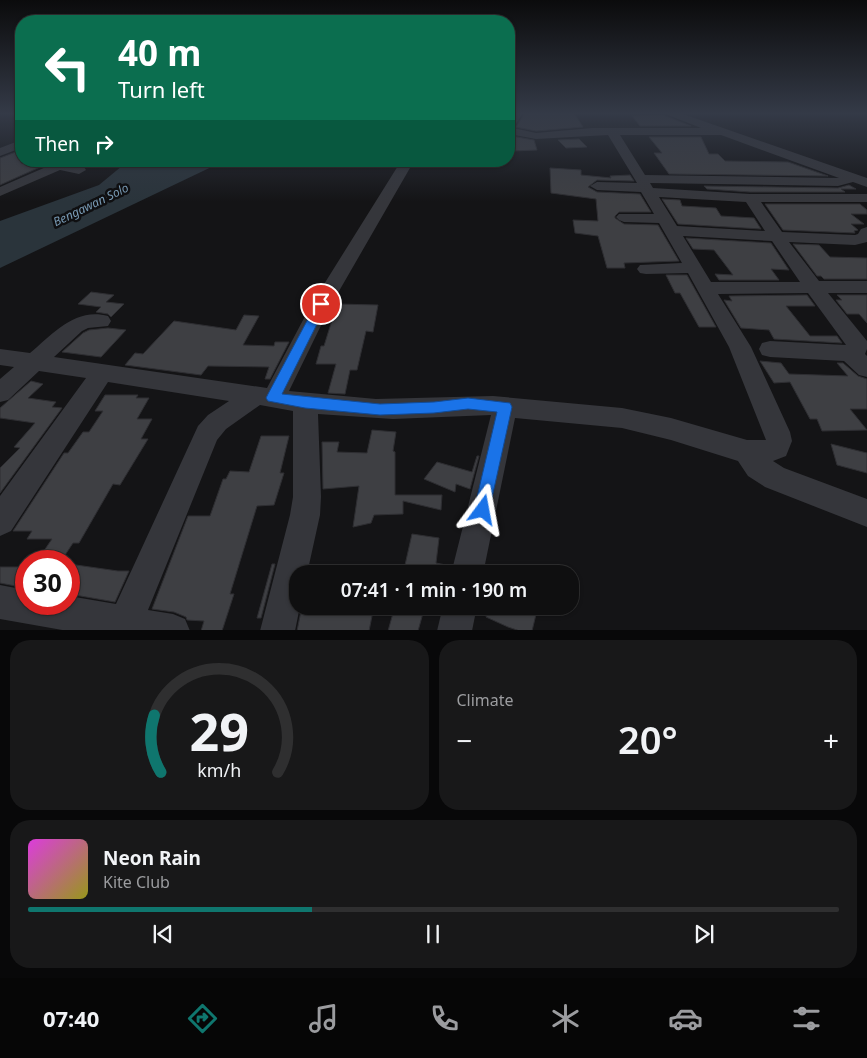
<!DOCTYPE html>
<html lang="en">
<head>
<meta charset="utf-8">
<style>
  :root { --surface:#0f0f10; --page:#181819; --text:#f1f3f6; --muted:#9b9c9f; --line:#2f2f30; --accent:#0f766e }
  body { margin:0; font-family:"Noto Sans",sans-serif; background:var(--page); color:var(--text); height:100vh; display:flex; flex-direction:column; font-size:19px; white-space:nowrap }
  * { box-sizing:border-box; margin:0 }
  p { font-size:16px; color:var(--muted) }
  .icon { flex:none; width:28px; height:28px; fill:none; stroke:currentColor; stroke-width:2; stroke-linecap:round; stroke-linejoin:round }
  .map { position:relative; height:630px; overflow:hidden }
  .drawer { display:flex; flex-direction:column; gap:10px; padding:10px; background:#080809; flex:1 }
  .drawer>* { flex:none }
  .guide { position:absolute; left:15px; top:15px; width:500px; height:152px; border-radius:20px; box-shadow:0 1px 4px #0004,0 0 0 1px var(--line); background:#0b6e4f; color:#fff; overflow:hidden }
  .speed { position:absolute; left:15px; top:550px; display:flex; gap:10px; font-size:25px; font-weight:700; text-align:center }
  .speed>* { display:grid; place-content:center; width:65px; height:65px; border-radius:50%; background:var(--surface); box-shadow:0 1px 4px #0004,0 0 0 1px var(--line); line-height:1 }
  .speed .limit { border:8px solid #d22; background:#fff; color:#111 }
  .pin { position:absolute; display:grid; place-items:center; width:42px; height:42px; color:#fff; margin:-21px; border:2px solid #fff; border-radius:50%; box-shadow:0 1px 5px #0007 }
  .me { position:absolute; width:55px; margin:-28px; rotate:13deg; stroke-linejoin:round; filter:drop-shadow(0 0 4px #0008) }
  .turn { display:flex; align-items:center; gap:18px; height:105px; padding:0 20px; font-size:22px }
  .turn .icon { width:65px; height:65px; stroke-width:2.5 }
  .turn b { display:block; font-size:35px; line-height:42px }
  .then { display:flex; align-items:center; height:48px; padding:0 20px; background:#0003; gap:10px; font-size:19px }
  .big { font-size:38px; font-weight:600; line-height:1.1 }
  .drawer .card { flex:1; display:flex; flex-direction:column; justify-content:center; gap:8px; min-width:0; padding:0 18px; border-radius:20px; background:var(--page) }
  .drawer .dial { align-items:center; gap:0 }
  .dial svg { height:130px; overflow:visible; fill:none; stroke:var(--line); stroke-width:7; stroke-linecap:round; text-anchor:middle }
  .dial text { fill:var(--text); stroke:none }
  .song { display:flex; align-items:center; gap:15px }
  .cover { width:60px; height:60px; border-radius:8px; background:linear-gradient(135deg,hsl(300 70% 55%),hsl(60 70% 35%)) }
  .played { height:5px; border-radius:2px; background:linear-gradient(90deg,var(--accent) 35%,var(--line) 35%) }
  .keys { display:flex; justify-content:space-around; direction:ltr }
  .heat { display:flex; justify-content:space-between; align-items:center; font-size:28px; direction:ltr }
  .drawer .tiles { flex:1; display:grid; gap:10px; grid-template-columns:1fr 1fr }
  .card:last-child { grid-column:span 2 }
  .trip { position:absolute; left:289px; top:565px; width:290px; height:50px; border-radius:20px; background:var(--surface); box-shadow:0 1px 4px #0004,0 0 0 1px var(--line); font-weight:600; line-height:50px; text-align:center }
  .tabs { display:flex; height:80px; justify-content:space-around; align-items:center; background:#060606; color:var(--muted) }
  .tabs .icon { width:35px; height:35px }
  .tabs .active { color:var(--accent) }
  .tabs b { font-size:22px; color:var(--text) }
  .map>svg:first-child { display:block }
  .water { fill:#2a343b }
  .building { fill:#3e3f43; stroke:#2e2e32 }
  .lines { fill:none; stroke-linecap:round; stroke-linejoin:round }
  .minor { fill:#35363b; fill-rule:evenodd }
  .route { fill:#1a73e8; stroke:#114b97 }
  .labels { text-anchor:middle; stroke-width:5; stroke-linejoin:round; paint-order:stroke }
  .far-water-label { font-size:12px; font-style:italic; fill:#799bb5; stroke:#0f0f11 }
</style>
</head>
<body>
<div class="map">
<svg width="867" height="631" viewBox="0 0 867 631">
  <rect width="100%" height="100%" fill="#141416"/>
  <path class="water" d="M128,161h96l-224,107v-47l99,-36z"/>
  <g class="building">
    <path d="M525,113h49l9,14 -47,4 -20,-4z"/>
    <path d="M662,115h1l28,11h-51l-8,-10z"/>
    <path d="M511,136l23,4 3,10 -25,1 -3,-11z"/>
    <path d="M649,137h52l8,17h9l7,7 63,1 40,14 -159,-2 -15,-21h8z"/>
    <path d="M579,139l8,8 -21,1 -8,-8z"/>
    <path d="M21,150v13l18,2 1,2 -40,18v-27z"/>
    <path d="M550,168l31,2v5l30,3 -1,-2 20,-1 4,6 -37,-1 -9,7 9,5 43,2 11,18h-32l-4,4v2l9,6 34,1 21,36 -55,2 1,5h-18l-9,-32 -23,-3 -2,-13 25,1 -2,-22 -45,-6z"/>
    <path d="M849,185l7,4h-15l4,3h-95l-43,-3 -3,-3 134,2z"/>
    <path d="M662,199l18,1 2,6 34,2 5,8 33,2 7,11 -83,-5z"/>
    <path d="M765,204h95l7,6v4h-16l13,10h-13l7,6 -4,1 1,2 -72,-3z"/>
    <path d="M686,238l85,5 18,27 -18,-1 8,11h-60l-4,-6 18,1 -19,-25 -21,-1z"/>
    <path d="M793,244l26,1 11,12 37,1v21h-43l-3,-3h-4z"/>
    <path d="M666,275h21l29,52h-17l-19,-34h-5z"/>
    <path d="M91,292l23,3 -8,7 18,2 -13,13 -3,-3 -12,-2 5,-5 -23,-3z"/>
    <path d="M807,295l8,11h-29l24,30h27l5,7 -68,-4 -5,-9 -28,-2 -17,-28 8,1 -3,-5z"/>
    <path d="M837,295h30v28l-8,-9h-12l-11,-14h6z"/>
    <path d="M337,304l41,1 -5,27 -7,-1 -9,39h-7l-5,24 -17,-1 8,-29h-20l5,-18h3z"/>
    <path d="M244,315l15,1 -16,29 31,1 1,-4h14l-19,37h-5l4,-12 -61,-1 -7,9 -76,-10 10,-12 8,1 31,-33 62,9z"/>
    <path d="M108,328l18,2 -25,27 -39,-5 21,-19 6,-3z"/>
    <path d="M760,361l21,2 8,11 59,2 -11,-13h6l15,13 9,3v30h-17l17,21 -45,1 -5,-12h-7l-20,-37 -16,1z"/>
    <path d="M31,381l12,3 -15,14 28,4 -4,5 10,1 -62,85v-25l20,-20 -6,-1 21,-24 -35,-5v-10z"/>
    <path d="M105,395h33l-2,3h13l-12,21h15l-11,20h7l-28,46 -7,-1 -34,59h-6l-12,18h-24l15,-22h-25l5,-8h-19l51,-78h4l15,-21h6l14,-21h-8z"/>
    <path d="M372,430l24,2 -3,19 2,1v43h47l-1,15 -38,-9v13l-29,1 -3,8 -18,4 6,-41 -36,3 -1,-47h17l-2,10 30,1z"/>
    <path d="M261,436h28l-9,37h4l-10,32 -17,1 -27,88h4l-12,37h-21l3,-10 -17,-1 -1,-3 -12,-5 -22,-3 36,-93h22l13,-37h3l4,-8 19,1z"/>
    <path d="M831,444l36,9v20l-30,-8z"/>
    <path d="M477,456h2l-9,33 -14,-5 -1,8 -31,-13 13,-17 35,10z"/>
    <path d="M412,534l27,4 -3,25 15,3 -2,8h-46z"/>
    <path d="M69,564l49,7h11l-14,31 -46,-8z"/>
    <path d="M272,564h3l-14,54h-4z"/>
    <path d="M0,567h26l-8,13 8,2v6l-26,-5z"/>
    <path d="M302,606h72l-5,25h-72z"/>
    <path d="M395,606h30l-7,25h-30z"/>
    <path d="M489,606h49l-6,25h-12l-12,-4 -22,-10z"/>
  </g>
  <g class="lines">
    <g class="minor">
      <path d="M512,113h11l-10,15 23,5 56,-5h109l-38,-15h17l187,65v9l-14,-5 -15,4 -188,-3 3,5 97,6h117v8h-106l21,30 73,3 3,-1 3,-5 6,-2v15l-12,3 -66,-3 30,39h48v12h-39l39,48v8l-2,5 2,2v21l-8,-2 -15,-14 -74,-4 -8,-2 -3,-6 3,-6 8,-2 76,4 -38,-52 -90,1 33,53 39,85 2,9 -6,15 -13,5 11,7 83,31v28l-102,-40 -17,-11 -10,-15 -67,-21 -49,-12 -107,-10 -32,156h-32l40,-159 -98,4 -75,-5 3,83 -1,18 -13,59h-9v32h2l-5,25h-35l30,-116 3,-18v-86l-33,-6 -34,24 -9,11 -69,170 25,4 12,5 5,12h-122l-68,-12v-34l26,5v14h43v-8l47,8 82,-178 10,-11 21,-14 -121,-19 -97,149 -11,5v-40l86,-118 -47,-7 -31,29 -8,2v-23l14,-12 -14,-2v-16l30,4c23,-19 45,-46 78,-37l3,5 -3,5 -20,2 -6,3 -28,26 213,31 44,-83 90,-144h13l-83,144 -42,86 87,8 117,-3 129,12 49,10 76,22h19l-37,-93 -41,-74 -42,1 -6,-1 -3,-4 3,-4 42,-2 -23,-40 -35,-1 -5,-2 -3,-3 3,-3h35l-13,-22 -44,-2 -7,-4 7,-4 40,1 -29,-48 -72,4 -27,-5v-15zM620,135h101l118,43 -194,-3zM659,197l87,5 19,29 -88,-5zM683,236l89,5 28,41h-89z"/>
      <path d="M21,140v8l-21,8v-8z"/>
      <path d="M41,161h15l28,6 2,3 -7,4 -19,-4 -60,26v-9l46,-20 -5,-1z"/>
      <path d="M443,606h34l-5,25h-35z"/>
    </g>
  </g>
  <linearGradient id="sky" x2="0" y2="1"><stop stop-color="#0b0b0c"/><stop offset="0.56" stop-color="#343a47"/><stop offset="1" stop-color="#343a47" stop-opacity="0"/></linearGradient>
  <rect width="867" height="202" fill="url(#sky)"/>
  <path class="route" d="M321,301l6,3 -45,90 98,10 54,-2 34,-4 42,5 2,4 -24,109 -5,2 -6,-2 -3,-6 23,-98 -29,-3 -34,4 -54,2 -75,-7 -37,-7 -2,-3 2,-4 48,-90z"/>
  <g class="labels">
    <g class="far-water-label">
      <text transform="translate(91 205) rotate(-26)" y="4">Bengawan Solo</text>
    </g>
  </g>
</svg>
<div class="speed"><div class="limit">30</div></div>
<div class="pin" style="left:321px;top:304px;background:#d93025"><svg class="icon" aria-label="arrive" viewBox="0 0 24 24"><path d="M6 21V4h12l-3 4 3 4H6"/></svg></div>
<svg class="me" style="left:483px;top:510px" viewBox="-20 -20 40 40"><path d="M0-17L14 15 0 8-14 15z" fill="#1a73e8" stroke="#fff" stroke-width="4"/></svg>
<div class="trip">07:41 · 1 min · 190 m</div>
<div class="guide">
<div class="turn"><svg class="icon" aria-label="left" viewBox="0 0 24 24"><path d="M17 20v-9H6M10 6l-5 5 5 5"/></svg><div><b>40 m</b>Turn left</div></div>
<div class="then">Then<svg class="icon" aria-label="right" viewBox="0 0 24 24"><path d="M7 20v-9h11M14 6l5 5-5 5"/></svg></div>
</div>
</div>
<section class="drawer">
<div class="tiles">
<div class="card dial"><svg viewBox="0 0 100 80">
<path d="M14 69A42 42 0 1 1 86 69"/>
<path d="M14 69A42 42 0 0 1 10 34" stroke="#0f766e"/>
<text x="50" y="56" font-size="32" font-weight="700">29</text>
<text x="50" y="72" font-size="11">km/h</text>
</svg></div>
<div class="card"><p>Climate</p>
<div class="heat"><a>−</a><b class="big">20°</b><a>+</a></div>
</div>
<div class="card">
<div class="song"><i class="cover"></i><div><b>Neon Rain</b><p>Kite Club</p></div></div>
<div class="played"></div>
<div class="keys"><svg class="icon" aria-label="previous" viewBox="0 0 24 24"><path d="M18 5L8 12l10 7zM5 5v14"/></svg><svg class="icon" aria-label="pause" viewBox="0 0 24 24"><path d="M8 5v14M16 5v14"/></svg><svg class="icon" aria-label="next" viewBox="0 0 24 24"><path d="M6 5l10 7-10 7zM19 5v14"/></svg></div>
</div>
</div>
</section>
<nav class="tabs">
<b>07:40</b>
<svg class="icon active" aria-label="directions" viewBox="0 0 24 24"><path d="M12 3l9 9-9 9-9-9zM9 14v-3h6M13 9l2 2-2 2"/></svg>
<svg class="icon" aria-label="music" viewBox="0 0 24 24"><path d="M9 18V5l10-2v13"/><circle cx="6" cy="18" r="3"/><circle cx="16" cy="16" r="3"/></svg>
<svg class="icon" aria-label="phone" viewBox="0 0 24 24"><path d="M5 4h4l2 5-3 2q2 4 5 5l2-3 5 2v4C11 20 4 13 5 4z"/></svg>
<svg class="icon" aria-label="climate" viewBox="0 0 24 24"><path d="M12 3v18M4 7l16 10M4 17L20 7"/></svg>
<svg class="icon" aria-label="car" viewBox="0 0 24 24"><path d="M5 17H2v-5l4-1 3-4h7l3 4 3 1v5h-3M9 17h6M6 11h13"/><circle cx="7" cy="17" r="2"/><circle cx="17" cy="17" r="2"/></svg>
<svg class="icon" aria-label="filters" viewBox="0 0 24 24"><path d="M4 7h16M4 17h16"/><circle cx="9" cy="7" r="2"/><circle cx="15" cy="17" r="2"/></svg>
</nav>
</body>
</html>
